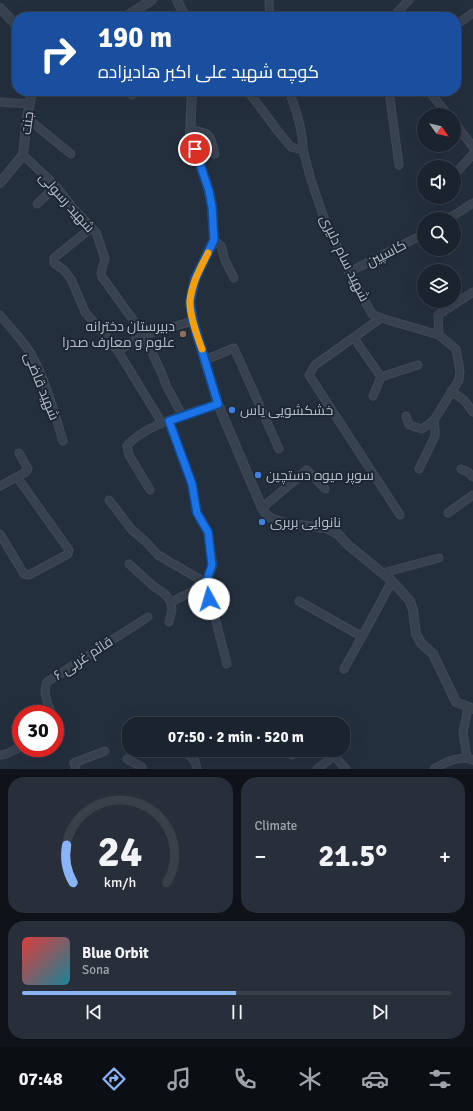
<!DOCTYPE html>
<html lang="en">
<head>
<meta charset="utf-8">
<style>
  :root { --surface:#1b232e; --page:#282f3a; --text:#f1f3f6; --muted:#a0a4aa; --line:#39404a; --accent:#8ab4f8 }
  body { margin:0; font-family:Signika,Cairo,sans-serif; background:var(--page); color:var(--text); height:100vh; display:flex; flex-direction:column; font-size:15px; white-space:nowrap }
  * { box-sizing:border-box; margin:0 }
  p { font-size:13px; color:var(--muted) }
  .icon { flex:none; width:22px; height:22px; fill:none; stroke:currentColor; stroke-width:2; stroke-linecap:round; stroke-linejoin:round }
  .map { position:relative; height:769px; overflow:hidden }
  .sheet { display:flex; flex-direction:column; gap:8px; padding:8px; background:#0f1319; flex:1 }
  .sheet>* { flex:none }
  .top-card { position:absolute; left:12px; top:12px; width:449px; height:84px; border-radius:16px; box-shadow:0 4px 16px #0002,0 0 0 1px var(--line); background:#1a4fa0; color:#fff; overflow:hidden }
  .needle { width:26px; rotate:124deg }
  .buttons { position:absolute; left:417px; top:108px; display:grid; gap:8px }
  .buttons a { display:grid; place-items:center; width:44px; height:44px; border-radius:50%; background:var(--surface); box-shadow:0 4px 16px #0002,0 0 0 1px var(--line); font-size:20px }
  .speed { position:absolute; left:12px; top:705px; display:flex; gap:8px; font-size:20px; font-weight:700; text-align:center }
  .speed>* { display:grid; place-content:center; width:52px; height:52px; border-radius:50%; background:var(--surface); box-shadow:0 4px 16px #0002,0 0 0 1px var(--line); line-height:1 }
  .speed .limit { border:6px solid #d22; background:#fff; color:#111 }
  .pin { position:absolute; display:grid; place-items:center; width:34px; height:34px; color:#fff; margin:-17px; border:2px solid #fff; border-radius:50%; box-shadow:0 1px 4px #0007 }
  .me { position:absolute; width:44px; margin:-22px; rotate:354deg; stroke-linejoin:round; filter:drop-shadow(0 0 3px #0008) }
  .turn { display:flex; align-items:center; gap:14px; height:84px; padding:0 20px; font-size:18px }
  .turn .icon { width:52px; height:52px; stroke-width:2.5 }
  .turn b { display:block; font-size:28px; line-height:34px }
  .big { font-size:30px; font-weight:800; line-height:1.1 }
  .sheet .card { flex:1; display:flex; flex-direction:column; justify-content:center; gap:6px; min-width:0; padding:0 14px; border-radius:16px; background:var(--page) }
  .sheet .dial { align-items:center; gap:0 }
  .dial svg { height:104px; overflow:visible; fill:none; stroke:var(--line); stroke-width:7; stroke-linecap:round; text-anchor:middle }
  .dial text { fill:var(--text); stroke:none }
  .song { display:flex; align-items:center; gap:12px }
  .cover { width:48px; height:48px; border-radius:6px; background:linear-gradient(135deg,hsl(0 70% 55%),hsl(190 70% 35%)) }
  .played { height:4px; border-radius:2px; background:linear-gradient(90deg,var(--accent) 50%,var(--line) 50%) }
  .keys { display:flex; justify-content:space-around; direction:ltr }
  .heat { display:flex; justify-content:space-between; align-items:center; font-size:22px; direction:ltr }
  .sheet .tiles { flex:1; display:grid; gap:8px; grid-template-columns:1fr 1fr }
  .card:last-child { grid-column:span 2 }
  .trip { position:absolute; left:122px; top:717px; width:228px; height:40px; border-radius:16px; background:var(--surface); box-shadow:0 4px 16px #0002,0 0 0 1px var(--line); font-weight:800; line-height:40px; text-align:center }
  .tabs { display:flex; height:64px; justify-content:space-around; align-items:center; background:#0b0e12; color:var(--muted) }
  .tabs .icon { width:28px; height:28px }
  .tabs .selected { color:var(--accent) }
  .tabs b { font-size:18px; color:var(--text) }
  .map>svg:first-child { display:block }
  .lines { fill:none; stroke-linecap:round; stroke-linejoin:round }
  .minor-casing { stroke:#414a57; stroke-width:9 }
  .tertiary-casing { stroke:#414a57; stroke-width:10 }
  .minor { stroke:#38414e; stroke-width:7 }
  .tertiary { stroke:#38414e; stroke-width:8 }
  .route-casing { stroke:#114b97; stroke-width:10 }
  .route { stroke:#1a73e8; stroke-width:7 }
  .slow { stroke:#f59e0b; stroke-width:7 }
  .education-dot { fill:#8d6e63; stroke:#1d2633; stroke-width:1.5 }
  .shop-dot { fill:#3f7fe0; stroke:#1d2633; stroke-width:1.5 }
  .labels { text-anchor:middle; stroke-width:4; stroke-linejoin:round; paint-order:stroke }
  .street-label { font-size:14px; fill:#b4bcc9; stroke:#1d2633 }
  .poi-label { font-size:14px; fill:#b4bcc9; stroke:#1d2633; text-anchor:start }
</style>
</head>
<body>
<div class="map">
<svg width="473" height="769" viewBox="0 0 473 769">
  <rect width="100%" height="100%" fill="#242f3e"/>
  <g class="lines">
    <g class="minor-casing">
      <g id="minor">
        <path d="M269,0l1,17"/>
        <path d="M393,17l16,-17"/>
        <path d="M456,25l17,-12"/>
        <path d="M130,91l2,4"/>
        <path d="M248,91l29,39 14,17 12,3 8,30 12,35 26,57 23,42 9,4 58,17 17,14 4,22 -1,9 -25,40c0,6 2,11 1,16l-16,33"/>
        <path d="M289,91c7,19 14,39 14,59"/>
        <path d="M389,91l10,74"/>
        <path d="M429,91l19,24"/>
        <path d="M0,102l30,2"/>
        <path d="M27,118l44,36"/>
        <path d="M454,122l19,25"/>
        <path d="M190,130c21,2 20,5 25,24"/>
        <path d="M23,155l33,31 16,21 24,25 9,27 -4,14 1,4 42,58 18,39 4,11 16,30"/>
        <path d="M457,172l16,-18"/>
        <path d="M37,204l19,-18"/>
        <path d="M448,219l25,-16"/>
        <path d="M91,228l-37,30v5l10,7 7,9 14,33 33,39 44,72"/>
        <path d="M214,240l7,6 4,14 9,18"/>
        <path d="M349,272l75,-38"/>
        <path d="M0,315c11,14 25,27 34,44 13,26 21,55 29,82"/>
        <path d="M381,318l-66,47 -6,10 91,140"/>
        <path d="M439,335l-1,-20 35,-23"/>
        <path d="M354,338l27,39"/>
        <path d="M118,351l26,-16 49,-14"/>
        <path d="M205,360l29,-12 45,101"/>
        <path d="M451,391l13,9 9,12"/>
        <path d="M373,396l8,-19 37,-12"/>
        <path d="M406,416l3,9 13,4 12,-9"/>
        <path d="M169,421l23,63 5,29 11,19 5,33 -7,18 21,81"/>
        <path d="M461,469l7,3 5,5"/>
        <path d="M0,486l26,-14 2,-3 -9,-16"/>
        <path d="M150,490l-21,-35 -2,-9c17,-21 65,-34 91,-42"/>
        <path d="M109,500l23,30 13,11 13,14 48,28 -11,7 -24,12"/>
        <path d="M262,508l45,-38 18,19"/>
        <path d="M448,513l25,-18"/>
        <path d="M0,534l24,40 5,1 39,-21 1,-4 -52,-73"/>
        <path d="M129,564l23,21 13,9 6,8 1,8 -3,12"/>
        <path d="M383,573l56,-15"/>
        <path d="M299,601l60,34 5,-2 28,-52"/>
        <path d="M344,669l20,-36"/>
        <path d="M52,714c-4,-9 -10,-22 -5,-32l101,-65"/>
        <path d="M183,750l12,11 2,8"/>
        <path d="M288,750l4,5 7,-5"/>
        <path d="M0,755l6,-1 15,-7"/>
        <path d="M467,757l-4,-24 5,-25"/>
        <path d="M127,759l15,8v2"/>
        <path d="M76,769l-2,-6 31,-12"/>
        <path d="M317,769l17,-13 12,13"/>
        <path d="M434,769c11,-7 27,-14 39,-9"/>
      </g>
    </g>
    <g class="tertiary-casing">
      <g id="tertiary">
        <path d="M177,0l8,17"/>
        <path d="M0,8l17,18"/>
        <path d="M125,17l27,-17"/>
        <path d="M192,91l-2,44 19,56 3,16 2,33 -19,39 -5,23 3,19 25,83 44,104 4,6 6,5 17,5 37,4 12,6 10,11 44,36 18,20 3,9 3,24 5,9 12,11 23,48 17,7"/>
        <path d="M0,183l23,-28 4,-37 5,-27"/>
      </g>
    </g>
    <use href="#minor" class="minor"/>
    <use href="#tertiary" class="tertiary"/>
  </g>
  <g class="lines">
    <g class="route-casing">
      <path id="route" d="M195,149l14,42 3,16 2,33 -19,39 -5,23 3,19 25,83 -49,17 23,63 5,29 11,19 4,33 -6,18 3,16"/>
    </g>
    <use href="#route" class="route"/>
    <path class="slow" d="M202,349c-5,-13 -13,-34 -12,-49 2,-17 10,-31 18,-47"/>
  </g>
  <circle class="education-dot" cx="183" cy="334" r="4"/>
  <g class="shop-dot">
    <circle cx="232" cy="410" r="4"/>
    <circle cx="258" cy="475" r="4"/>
    <circle cx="262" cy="522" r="4"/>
  </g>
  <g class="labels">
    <g class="street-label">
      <text transform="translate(27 123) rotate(-83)" y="5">جنت</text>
      <text transform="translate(67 202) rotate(48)" y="5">شهید رسولی</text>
      <text transform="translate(386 253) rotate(-27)" y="5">کاسپين</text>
      <text transform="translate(345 258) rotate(64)" y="5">شهید سام دلیری</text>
      <text transform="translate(42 386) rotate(68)" y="5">شهید قاضی</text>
      <text transform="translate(83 658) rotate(-33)" y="5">قائم غربی ۶</text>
    </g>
    <g class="poi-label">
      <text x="175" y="331" text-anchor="end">دبیرستان دخترانه<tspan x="175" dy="16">علوم و معارف صدرا</tspan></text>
      <text x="240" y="415">خشکشویی یاس</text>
      <text x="266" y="480">سوپر میوه دستچین</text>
      <text x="270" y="527">نانوایی بربری</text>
    </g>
  </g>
</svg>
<div class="buttons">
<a><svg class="needle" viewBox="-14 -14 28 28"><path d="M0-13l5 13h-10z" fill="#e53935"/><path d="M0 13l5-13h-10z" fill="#a0a4aa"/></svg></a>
<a><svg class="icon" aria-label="sound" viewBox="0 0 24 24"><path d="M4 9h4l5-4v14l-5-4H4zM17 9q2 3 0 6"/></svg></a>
<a><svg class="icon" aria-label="search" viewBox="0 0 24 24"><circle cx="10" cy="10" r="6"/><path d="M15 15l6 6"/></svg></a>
<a><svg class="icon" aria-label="layers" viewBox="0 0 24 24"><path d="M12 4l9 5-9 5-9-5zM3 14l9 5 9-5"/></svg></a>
</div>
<div class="speed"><div class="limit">30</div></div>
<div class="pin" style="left:195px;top:149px;background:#d93025"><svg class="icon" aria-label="arrive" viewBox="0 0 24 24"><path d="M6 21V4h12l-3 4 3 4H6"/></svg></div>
<svg class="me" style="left:209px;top:599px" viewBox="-20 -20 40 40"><circle r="19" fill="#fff"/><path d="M0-13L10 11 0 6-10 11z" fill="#1a73e8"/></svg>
<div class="trip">07:50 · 2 min · 520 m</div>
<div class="top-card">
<div class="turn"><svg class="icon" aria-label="right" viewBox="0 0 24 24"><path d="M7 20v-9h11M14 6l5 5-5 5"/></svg><div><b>190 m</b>کوچه شهید علی اکبر هادیزاده</div></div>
</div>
</div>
<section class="sheet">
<div class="tiles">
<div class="card dial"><svg viewBox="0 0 100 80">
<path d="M14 69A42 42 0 1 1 86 69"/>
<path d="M14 69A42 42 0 0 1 9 40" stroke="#8ab4f8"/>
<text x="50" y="56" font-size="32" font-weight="700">24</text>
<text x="50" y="72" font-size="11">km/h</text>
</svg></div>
<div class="card"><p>Climate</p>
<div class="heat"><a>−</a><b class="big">21.5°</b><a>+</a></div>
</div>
<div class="card">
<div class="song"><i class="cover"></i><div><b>Blue Orbit</b><p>Sona</p></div></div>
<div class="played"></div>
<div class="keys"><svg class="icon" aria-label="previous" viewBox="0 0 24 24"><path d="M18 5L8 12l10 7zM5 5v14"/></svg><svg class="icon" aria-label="pause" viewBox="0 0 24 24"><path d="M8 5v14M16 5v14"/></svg><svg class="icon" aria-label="next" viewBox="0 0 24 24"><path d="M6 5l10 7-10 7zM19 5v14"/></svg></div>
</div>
</div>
</section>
<nav class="tabs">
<b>07:48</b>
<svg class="icon selected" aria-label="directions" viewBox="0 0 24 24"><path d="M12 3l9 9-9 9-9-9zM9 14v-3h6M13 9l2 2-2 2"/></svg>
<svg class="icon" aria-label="music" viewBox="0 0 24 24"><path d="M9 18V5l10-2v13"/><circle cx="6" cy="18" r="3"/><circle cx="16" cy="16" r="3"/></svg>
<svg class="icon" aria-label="phone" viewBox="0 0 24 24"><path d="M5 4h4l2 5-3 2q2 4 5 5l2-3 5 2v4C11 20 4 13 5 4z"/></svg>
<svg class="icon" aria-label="climate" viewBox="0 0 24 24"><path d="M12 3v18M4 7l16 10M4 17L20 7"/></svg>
<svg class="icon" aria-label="car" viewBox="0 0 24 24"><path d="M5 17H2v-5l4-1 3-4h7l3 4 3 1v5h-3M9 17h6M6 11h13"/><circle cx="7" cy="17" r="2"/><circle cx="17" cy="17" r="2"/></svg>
<svg class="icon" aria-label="filters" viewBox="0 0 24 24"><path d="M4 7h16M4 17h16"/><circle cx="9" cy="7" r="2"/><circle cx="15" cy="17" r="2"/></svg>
</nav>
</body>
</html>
